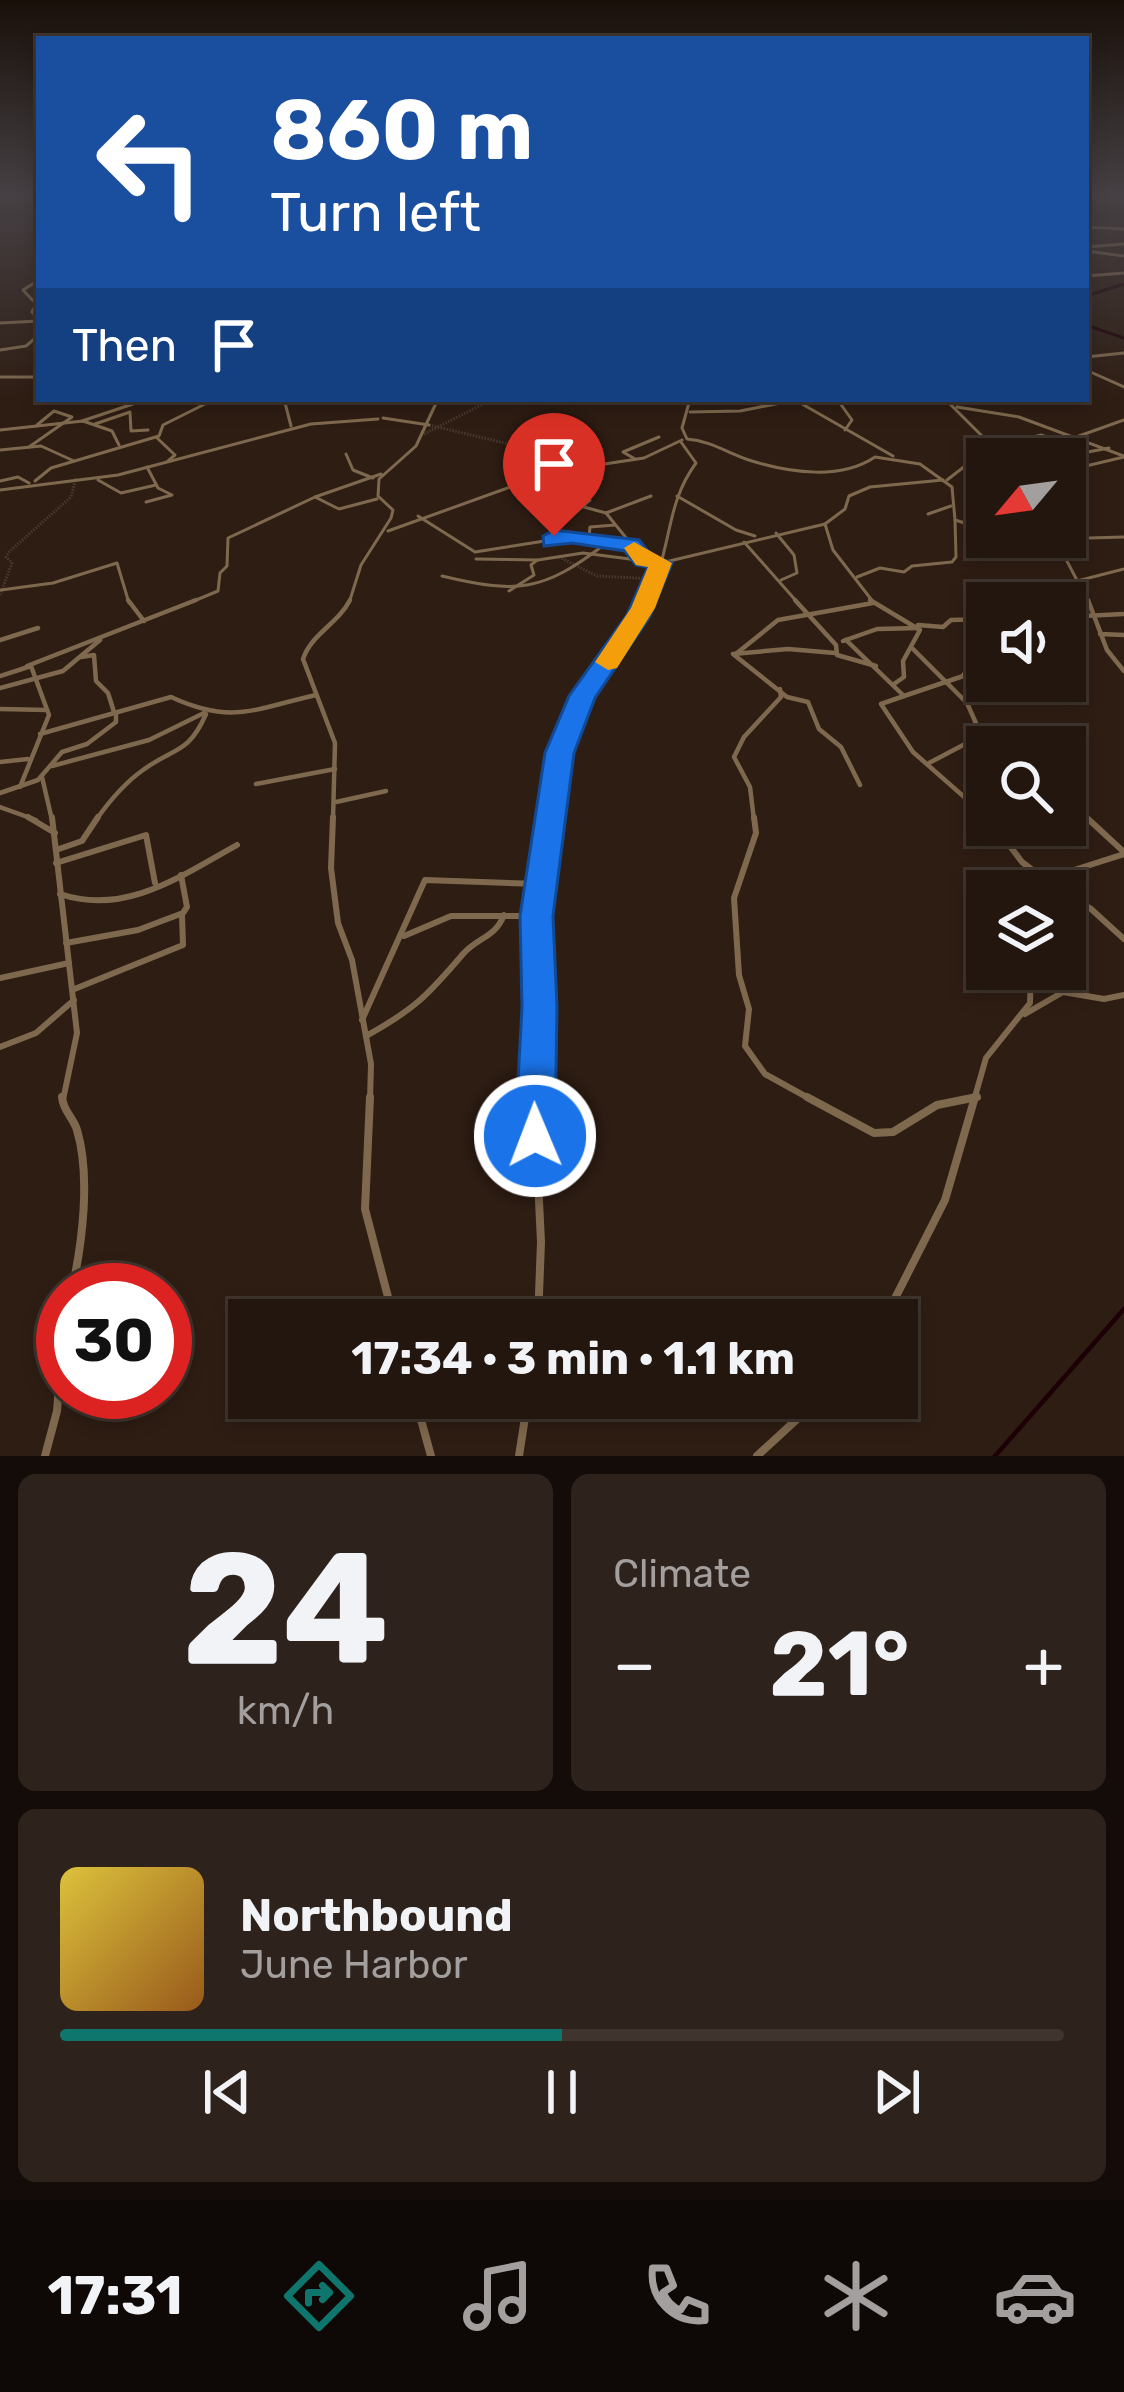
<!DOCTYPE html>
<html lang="en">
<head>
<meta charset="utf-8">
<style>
  :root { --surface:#22160e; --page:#2e231c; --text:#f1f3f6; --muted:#a29f9e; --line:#3f352e; --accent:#0f766e }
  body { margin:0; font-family:Rubik,sans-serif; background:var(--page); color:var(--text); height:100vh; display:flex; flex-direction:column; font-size:45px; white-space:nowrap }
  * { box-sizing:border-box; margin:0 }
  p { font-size:39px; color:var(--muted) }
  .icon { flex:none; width:66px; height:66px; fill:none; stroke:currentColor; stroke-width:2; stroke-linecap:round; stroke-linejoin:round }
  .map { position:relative; height:1456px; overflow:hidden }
  .sheet { display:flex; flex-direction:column; gap:18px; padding:18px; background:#130c08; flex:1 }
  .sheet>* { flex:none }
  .hud { position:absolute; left:36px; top:36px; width:1053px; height:366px; border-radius:0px; box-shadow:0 6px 18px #0003,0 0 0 3px var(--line); background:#1a4fa0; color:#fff; overflow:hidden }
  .needle { width:78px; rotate:241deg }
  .tools { position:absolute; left:966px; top:438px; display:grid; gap:24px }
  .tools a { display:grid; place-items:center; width:120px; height:120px; border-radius:0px; background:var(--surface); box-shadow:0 6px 18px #0003,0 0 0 3px var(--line); font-size:60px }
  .speed { position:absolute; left:36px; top:1263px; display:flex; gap:24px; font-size:60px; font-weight:700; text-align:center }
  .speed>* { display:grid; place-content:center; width:156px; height:156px; border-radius:50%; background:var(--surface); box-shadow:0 6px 18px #0003,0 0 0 3px var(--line); line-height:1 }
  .speed .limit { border:18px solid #d22; background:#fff; color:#111 }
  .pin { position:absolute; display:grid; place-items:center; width:102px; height:102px; color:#fff; margin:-123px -51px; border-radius:50% 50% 50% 0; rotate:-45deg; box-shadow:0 0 12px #0007 }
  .pin .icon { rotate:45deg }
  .me { position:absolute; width:132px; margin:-66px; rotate:359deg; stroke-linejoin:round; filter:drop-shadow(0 0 9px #0008) }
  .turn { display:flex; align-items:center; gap:42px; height:252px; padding:0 36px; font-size:54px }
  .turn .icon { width:156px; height:156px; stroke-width:2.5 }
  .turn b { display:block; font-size:84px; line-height:102px }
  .then { display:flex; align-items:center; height:114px; padding:0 36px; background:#0003; gap:24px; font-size:45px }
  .big { font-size:90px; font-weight:700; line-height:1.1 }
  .sheet .widget { flex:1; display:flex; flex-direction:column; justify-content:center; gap:18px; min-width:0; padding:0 42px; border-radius:18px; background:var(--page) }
  .sheet .dial { align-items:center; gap:0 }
  .dial b { font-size:156px; line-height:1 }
  .song { display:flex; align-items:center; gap:36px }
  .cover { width:144px; height:144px; border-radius:18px; background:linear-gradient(135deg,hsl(50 70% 55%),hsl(30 70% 35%)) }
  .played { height:12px; border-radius:6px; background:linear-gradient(90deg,var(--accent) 50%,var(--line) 50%) }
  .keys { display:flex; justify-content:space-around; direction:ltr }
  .heat { display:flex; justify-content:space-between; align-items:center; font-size:66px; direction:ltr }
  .sheet .tiles { flex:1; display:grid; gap:18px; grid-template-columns:1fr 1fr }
  .widget:last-child { grid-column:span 2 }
  .trip { position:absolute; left:228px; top:1299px; width:690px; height:120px; border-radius:0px; background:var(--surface); box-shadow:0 6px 18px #0003,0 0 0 3px var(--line); font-weight:700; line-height:120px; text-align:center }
  .tab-bar { display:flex; height:192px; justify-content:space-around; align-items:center; background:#0e0906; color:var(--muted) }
  .tab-bar .icon { width:84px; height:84px }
  .tab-bar .on { color:var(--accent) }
  .tab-bar b { font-size:54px; color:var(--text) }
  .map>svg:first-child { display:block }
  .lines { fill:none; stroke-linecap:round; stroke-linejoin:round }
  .stream-far1 { stroke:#1d0006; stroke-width:3 }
  .stream { stroke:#1d0006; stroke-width:4.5 }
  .minor-tunnel { stroke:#49392f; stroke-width:3; stroke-dasharray:1.5 1.5; stroke-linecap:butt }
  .minor-far3 { stroke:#7f694e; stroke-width:3 }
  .minor-far2 { stroke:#7f694e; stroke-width:4.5 }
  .minor-far1 { stroke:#7f694e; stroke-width:6 }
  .minor { stroke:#7f694e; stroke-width:8 }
  .tertiary { stroke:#7f694e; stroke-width:3 }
  .route { fill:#1a73e8; stroke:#114b97; stroke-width:3 }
  .slow { fill:#f59e0b }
</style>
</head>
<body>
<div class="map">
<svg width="1124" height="1456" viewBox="0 0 1124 1456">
  <rect width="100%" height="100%" fill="#2e1d13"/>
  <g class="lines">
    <g class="stream-far1">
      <path d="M1086,296l38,-12"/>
      <path d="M1086,325l38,13"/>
    </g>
    <path class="stream" d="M995,1456l129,-147"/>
    <g class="minor-tunnel">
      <path d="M429,425l97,23 28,24"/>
      <path d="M424,434l69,-35"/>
      <path d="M559,557l38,19 58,3"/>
      <path d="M0,595l12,-32 -6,-6 3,-5 62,-55 5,-19"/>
    </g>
    <g class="minor-far3">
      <path d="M1086,227l38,2"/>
      <path d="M1086,247l38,-3"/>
      <path d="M1086,276l38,-3"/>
      <path d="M39,280l-16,10 13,14 -4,8 7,7"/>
      <path d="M0,323l39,-2"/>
      <path d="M0,350l26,-4 13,-11"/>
      <path d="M1086,357l38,-4"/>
      <path d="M1086,370l38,17"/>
      <path d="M0,377h39"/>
      <path d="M284,399l7,27"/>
      <path d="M690,399l-8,29 5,11c25,2 42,15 65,22 39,12 89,19 123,-4l45,7 32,23 3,33 32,10"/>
      <path d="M837,399l15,21 -7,10"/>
      <path d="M945,399l39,39 3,11 -40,31"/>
      <path d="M957,407l62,10 105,39"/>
      <path d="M690,412l50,-1 55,-11 98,56"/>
      <path d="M383,418l46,7"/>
      <path d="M82,421l51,-17"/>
      <path d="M95,424l35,-12 1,19 17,-1"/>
      <path d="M0,430l83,-9 29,10 7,14"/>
      <path d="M1079,436l45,-16"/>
      <path d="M156,437l19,18 -7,6"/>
      <path d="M29,447l43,-30 -18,-6 -17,14"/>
      <path d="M987,449l54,-14 21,7"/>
      <path d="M0,450l41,-4 33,15"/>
      <path d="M346,454l7,16 20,8"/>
      <path d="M635,459l-12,-7 36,-15"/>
      <path d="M998,459l89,-19"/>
      <path d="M1051,459l58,-11"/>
      <path d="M1065,471l59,-14"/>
      <path d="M98,480l23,13 35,-8"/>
      <path d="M0,481l18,-4 11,6"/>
      <path d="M35,481l16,-13 108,-32 4,-11 52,-26"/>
      <path d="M0,490l118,-15 193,-51 67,-5"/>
      <path d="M677,496l59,34 19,6"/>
      <path d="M315,497l24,12 38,-10"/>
      <path d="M146,502l26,-7 -14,-7 -11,-21"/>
      <path d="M584,507l22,6 38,47"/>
      <path d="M606,513l45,-17"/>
      <path d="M928,514l23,-8"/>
      <path d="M418,516l57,36 95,-15 62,8"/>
      <path d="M825,524l8,26 41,53"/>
      <path d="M388,531l164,-59 92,-14 38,-18"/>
      <path d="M776,533l18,22 3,18 -16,7"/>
      <path d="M589,537l1,-10 25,-2"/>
      <path d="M1043,537l16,9 30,57"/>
      <path d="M1053,539l71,-2"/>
      <path d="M552,542l5,-13 33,-29 -8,-22 -15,-10"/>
      <path d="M744,542l54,61"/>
      <path d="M476,559l62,1 45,-7 78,10 164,-39 20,-15 4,-13 21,-9 73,-7"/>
      <path d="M442,576c75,18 101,16 163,-32"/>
      <path d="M857,577l23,-9 24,4 8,-6 40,-4 4,-5 -1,-37"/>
      <path d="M1077,581l47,-12"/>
      <path d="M1,590l52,-7 64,-20 12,40"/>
      <path d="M509,591l25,-16 -3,-10 6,-5"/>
      <path d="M189,603l29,-12 2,-18 7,-7 1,-28 87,-41 66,-23"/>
      <path d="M349,603l12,-38 30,-47 2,-8 -15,-14 1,-17 37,-33 22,-47"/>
      <path d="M643,603c31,-47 19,-94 53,-140l-15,-21"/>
    </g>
    <g class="minor-far2">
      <path d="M128,600l16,21"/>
      <path d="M795,600l41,45 1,10 39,11"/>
      <path d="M870,600l50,30 -17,31 1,16 -10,7"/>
      <path d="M1088,600l19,50 17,21"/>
      <path d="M1065,617l58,-3"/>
      <path d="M918,625l25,2 8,-7 36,-1"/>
      <path d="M1100,634l24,1"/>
      <path d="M0,640l38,-12"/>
      <path d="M846,640l58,56 -23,8 32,48 74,65"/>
      <path d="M843,641l34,-12 42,-1"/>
      <path d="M913,649l54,54 12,27 19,17"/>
      <path d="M737,653l41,-33 95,-17"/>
      <path d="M835,653l-47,-4 -55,5 54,43 21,5 11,27 22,18 19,38"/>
      <path d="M81,657l13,-2 2,26 12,12 6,19"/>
      <path d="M27,666l169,-66"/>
      <path d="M964,674l23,-19"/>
      <path d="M0,676l31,-10 18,49 -29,72"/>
      <path d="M0,688l63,-17 37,-31"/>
      <path d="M904,696l83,-28"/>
      <path d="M0,709l47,1"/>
      <path d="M40,734l131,-37c61,28 83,12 145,-2"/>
      <path d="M0,762l28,-3"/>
      <path d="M929,763l38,-20 22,-2"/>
      <path d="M52,766l97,-26 55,-27"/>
      <path d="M42,777l10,43"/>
      <path d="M256,784l79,-15"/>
      <path d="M0,793l38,-13 24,-28 25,-8 29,-22v-8"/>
      <path d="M1065,798l24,22"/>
      <path d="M336,802l50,-11"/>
      <path d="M0,807l36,13"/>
      <path d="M96,820c12,-17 30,-38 47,-50 31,-23 45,-15 63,-56"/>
      <path d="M333,820l2,-77 -32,-84c9,-26 35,-35 47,-59"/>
      <path d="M549,820l10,-67 26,-61 60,-92"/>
      <path d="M754,820l-4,-33 -16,-30 10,-20 37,-40 -1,-8"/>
    </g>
    <g class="minor-far1">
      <path d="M28,817l27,16"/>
      <path d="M52,817l25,216 -14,67"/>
      <path d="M333,817l-2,51 7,55 14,37 19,104 -1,36"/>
      <path d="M754,817l2,16 -22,65 5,77 10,34 -4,37 20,28 47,26"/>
      <path d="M1086,817l38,35"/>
      <path d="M994,825l28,37 38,29"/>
      <path d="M56,850l26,-9 16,-24"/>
      <path d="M56,863l90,-28 9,48"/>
      <path d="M60,894c65,22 121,-18 177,-49"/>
      <path d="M1065,894l25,14 34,31"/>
      <path d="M1065,907l9,-37 50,-16"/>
      <path d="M404,936l47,-20h85"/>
      <path d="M66,943l72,-13 45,-17 4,-6 -6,-32"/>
      <path d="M0,978l69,-15"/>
      <path d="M72,990l111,-45 -1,-30"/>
      <path d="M1025,1014l38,-22 41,7 20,-4"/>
      <path d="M362,1020l63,-140 115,4"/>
      <path d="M366,1036c49,-27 62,-41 97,-82 15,-17 32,-16 41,-39"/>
      <path d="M0,1047l36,-14 38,-33"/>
      <path d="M533,1100l6,-93 -3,-91 14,-99"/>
      <path d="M964,1100l13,-3"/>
      <path d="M974,1100l12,-42 44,-55 1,-34"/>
    </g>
    <g class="minor">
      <path d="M62,1097c1,14 11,20 15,33 14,47 5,114 -5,160"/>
      <path d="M370,1097l-5,112 29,111"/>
      <path d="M534,1097l7,145 -3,78"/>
      <path d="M807,1097l67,36 19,-1 44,-27 40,-8"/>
      <path d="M884,1320l61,-120 30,-103"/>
      <path d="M415,1398l16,58"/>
      <path d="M45,1456l12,-45 6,-78"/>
      <path d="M519,1456l9,-58"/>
      <path d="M757,1456l63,-58"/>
    </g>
    <path class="tertiary" d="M1086,251l38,5"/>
  </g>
  <linearGradient id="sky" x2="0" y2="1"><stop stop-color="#19100a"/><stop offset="0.49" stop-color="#464044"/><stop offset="1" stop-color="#464044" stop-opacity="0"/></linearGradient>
  <rect width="1124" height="399" fill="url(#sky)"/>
  <path class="route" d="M554,530l85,10 12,15 21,8 -22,53 -55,82 -21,55 -21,163 4,91 -2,129 -6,14 -14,5 -14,-5 -6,-14 7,-129 -2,-91 25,-163 24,-57 58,-81 21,-48 -12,-2 -11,-14 -53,-8 -28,3 -1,-10z"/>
  <path class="slow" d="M634,542l38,21 -17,45 -38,60 -9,2 -13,-8 36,-54 17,-41 -12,-2 -12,-17z"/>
</svg>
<div class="tools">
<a><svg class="needle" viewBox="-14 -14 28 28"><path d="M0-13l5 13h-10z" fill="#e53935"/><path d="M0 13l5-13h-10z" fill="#a29f9e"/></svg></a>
<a><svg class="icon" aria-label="sound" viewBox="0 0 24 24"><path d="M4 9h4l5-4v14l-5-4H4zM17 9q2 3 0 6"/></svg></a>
<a><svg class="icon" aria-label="search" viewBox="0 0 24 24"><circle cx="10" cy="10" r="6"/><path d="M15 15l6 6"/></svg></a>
<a><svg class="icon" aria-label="layers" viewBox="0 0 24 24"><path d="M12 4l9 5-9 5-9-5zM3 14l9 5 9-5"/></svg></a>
</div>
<div class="speed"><div class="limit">30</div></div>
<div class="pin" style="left:554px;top:536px;background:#d93025"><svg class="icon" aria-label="arrive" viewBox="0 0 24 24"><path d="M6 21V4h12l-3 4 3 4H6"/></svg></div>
<svg class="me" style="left:535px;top:1136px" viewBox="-20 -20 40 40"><circle r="17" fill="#1a73e8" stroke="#fff" stroke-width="3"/><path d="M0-11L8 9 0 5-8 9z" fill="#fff"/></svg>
<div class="trip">17:34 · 3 min · 1.1 km</div>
<div class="hud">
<div class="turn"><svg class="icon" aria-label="left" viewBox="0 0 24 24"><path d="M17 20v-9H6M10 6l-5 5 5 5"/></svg><div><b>860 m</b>Turn left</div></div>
<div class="then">Then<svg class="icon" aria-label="arrive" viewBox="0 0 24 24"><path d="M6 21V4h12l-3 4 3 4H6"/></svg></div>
</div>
</div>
<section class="sheet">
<div class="tiles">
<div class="widget dial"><b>24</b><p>km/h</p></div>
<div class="widget"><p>Climate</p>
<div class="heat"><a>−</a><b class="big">21°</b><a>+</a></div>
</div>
<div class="widget">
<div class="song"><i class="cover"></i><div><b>Northbound</b><p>June Harbor</p></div></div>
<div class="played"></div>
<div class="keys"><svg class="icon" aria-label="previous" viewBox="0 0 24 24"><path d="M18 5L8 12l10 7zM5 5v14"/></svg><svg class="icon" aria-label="pause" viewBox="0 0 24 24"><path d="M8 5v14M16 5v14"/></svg><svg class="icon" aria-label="next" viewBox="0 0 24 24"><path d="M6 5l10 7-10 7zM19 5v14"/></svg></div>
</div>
</div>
</section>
<nav class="tab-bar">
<b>17:31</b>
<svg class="icon on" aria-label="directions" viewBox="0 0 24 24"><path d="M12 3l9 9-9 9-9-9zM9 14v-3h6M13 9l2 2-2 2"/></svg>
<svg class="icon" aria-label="music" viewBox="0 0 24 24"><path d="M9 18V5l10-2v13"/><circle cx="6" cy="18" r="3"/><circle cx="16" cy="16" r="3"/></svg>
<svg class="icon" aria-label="phone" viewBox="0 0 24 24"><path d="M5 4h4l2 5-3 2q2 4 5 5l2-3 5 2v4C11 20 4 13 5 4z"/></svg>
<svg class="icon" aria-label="climate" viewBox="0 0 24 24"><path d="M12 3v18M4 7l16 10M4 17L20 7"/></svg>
<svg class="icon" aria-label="car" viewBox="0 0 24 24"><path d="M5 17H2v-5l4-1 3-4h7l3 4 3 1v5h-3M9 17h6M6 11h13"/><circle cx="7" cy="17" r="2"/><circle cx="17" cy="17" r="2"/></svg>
</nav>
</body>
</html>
